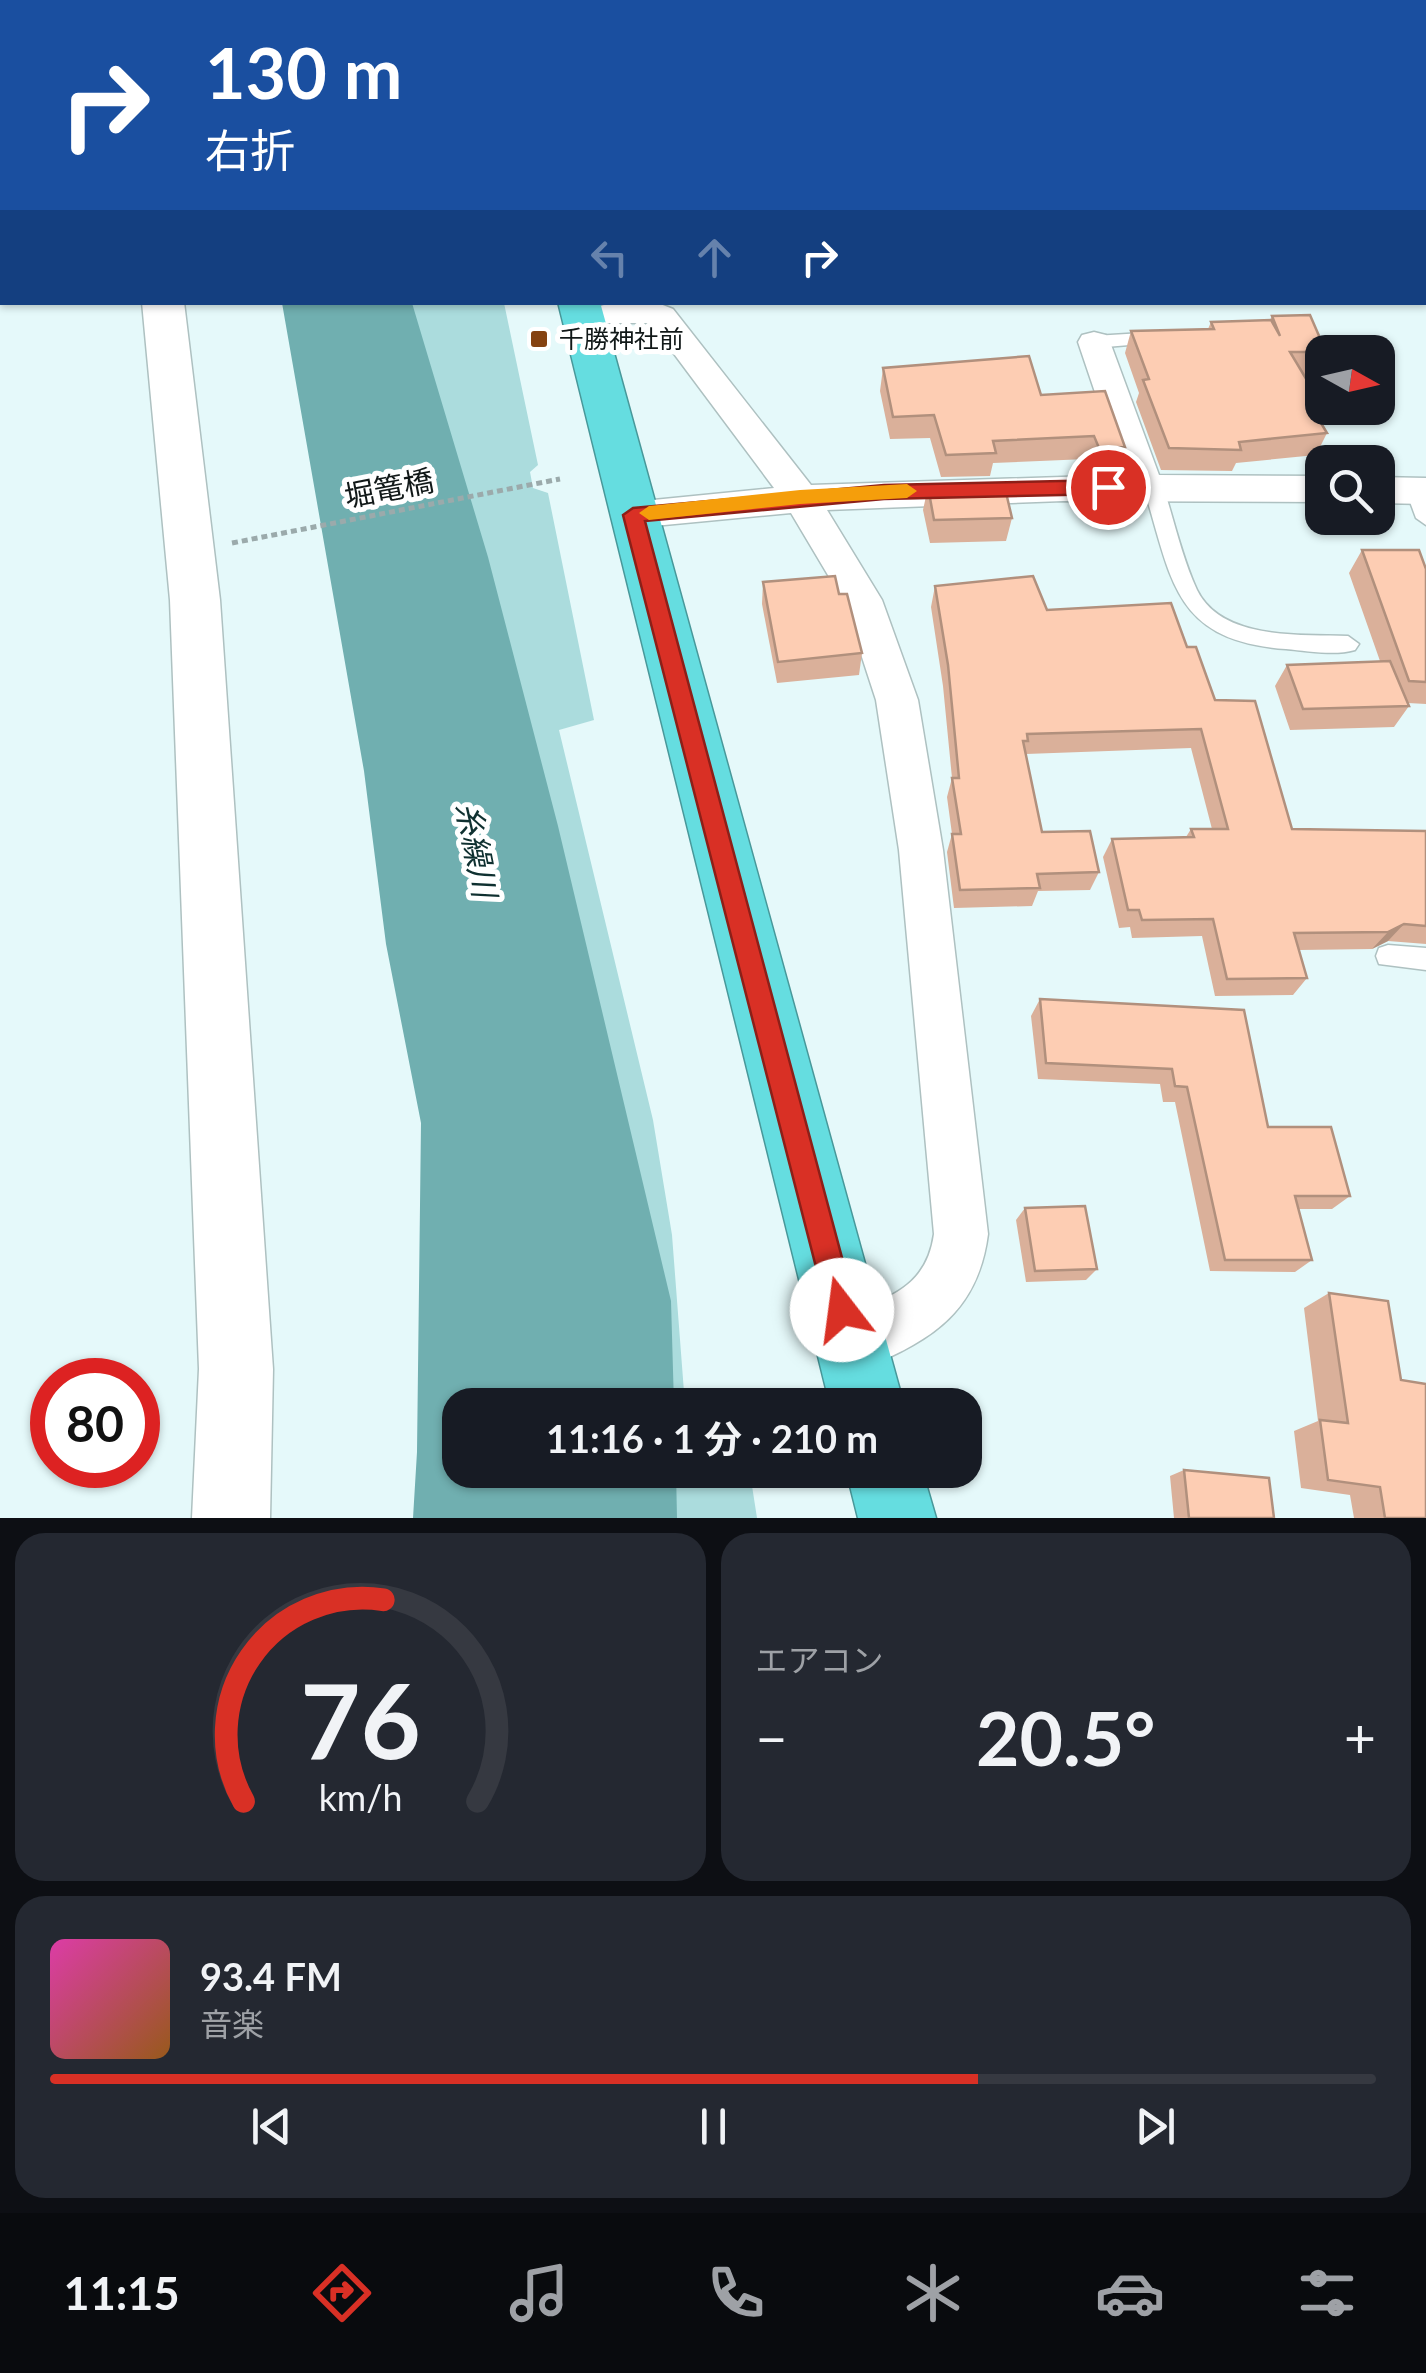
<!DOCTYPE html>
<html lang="ja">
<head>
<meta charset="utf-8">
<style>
  :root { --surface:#171b24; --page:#242831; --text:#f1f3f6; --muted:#9ea1a6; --line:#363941; --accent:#d93025 }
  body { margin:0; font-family:Lato,"Noto Sans JP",sans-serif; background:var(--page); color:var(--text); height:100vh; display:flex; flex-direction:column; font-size:38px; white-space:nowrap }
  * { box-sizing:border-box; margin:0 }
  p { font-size:32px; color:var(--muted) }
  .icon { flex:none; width:55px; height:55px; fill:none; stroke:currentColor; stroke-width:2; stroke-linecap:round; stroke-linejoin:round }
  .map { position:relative; height:1518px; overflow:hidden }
  .panel { display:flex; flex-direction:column; gap:15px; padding:15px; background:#0d0f14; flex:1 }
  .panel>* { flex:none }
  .guide { position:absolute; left:0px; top:0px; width:1428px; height:305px; box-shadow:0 2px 8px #0004; background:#1a4fa0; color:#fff; overflow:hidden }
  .needle { width:65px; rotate:98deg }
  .buttons { position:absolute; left:1305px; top:335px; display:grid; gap:20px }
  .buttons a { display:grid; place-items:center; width:90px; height:90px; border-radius:20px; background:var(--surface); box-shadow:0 2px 8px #0004; font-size:50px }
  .speed { position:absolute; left:30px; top:1358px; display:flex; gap:20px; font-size:50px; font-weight:700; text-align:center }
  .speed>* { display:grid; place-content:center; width:130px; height:130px; border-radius:50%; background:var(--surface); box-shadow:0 2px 8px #0004; line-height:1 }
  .speed .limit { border:15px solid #d22; background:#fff; color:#111 }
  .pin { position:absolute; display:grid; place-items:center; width:85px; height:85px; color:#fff; margin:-42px; border:5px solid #fff; border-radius:50%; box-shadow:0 2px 10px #0007 }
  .me { position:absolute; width:110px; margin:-55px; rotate:345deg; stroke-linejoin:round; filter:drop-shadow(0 0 8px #0008) }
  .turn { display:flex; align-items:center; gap:35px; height:210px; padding:0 40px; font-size:45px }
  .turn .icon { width:130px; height:130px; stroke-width:2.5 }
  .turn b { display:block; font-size:70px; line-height:85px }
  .lanes { display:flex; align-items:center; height:95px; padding:0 40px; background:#0003; justify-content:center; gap:50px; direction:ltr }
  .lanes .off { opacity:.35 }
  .big { font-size:75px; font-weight:700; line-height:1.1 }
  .panel .tile { flex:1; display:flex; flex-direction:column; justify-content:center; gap:15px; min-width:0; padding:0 35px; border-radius:30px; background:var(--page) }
  .panel .dial { align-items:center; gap:0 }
  .dial svg { height:260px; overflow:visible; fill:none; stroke:var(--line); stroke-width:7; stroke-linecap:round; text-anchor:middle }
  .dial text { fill:var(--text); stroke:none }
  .song { display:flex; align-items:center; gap:30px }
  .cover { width:120px; height:120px; border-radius:15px; background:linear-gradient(135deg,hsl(320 70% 55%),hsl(30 70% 35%)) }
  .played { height:10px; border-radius:5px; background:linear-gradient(90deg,var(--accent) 70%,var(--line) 70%) }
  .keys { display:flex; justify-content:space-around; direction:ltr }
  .heat { display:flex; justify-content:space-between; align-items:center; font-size:55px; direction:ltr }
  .panel .tiles { flex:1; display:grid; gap:15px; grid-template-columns:1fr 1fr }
  .tile:last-child { grid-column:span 2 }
  .trip { position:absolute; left:442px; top:1388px; width:540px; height:100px; border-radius:30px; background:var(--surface); box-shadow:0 2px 8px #0004; font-weight:700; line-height:100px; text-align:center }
  .tab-bar { display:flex; height:160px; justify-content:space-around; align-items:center; background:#090b0e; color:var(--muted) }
  .tab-bar .icon { width:70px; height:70px }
  .tab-bar .current { color:var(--accent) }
  .tab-bar b { font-size:45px; color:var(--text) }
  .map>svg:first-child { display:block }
  .green { fill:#abdcdd }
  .water { fill:#70afb0 }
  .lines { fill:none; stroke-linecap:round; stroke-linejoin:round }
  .lane-casing { stroke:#aec1c1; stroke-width:3 }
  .street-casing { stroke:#aec1c1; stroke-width:3 }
  .secondary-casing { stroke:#aec1c1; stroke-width:3 }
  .highway-casing { stroke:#48989a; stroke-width:3 }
  .path { stroke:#9baaab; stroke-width:5; stroke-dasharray:6 4; stroke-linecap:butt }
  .lane { fill:#fff; fill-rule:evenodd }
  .street { fill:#fff; fill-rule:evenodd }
  .secondary { fill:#fff; fill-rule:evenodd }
  .highway { fill:#65dde0; fill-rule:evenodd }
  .wall { fill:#dab09a }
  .shaded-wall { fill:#b1907d }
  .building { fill:#fdcdb3; stroke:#b1907d; stroke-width:2.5 }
  .route { fill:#d93025; stroke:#8d1f18; stroke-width:2.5 }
  .slow { fill:#f59e0b }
  .poi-dot { fill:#844211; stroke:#fff; stroke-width:4 }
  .labels { text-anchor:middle; stroke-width:10; stroke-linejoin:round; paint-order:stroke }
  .far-poi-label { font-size:25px; fill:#111818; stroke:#fff; text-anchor:start }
  .street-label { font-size:30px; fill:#111818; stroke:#fff }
  .water-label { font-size:32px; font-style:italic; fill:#0f3030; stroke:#fff }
</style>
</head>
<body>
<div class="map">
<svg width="1426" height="1518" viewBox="0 0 1426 1518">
  <rect width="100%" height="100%" fill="#e5f9fa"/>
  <g class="green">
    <path d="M403,303h101l34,162 -8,7 3,16 15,5 46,227 -35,10 94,390 19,115 13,170h-34z"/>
    <path d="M652,1470l98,3 7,45h-104z"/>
  </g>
  <path class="water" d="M282,303h130l76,254 70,269 113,475 3,104h-214v65h216l1,48h-264l4,-66 4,-329 -35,-179 -22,-173z"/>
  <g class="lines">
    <g class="lane-casing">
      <g id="lane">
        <path d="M1159,332l6,2v8l-71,6 -9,-6 9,-6z"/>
        <path d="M1153,479l10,7c11,34 19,72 34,104 25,51 105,44 151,46l11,8 -4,6c-20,6 -48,1 -69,-1 -115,-8 -114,-72 -143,-163z"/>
        <path d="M1416,484l10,8v33l-10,-7 -10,-27z"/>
        <path d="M1388,945l38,3v22l-47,-6 -3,-8 3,-8z"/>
      </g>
    </g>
    <g class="street-casing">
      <g id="street">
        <path d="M629,302h26l18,7 138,176 312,-10 -45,-133 4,-7 12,-3 12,3 4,7 49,133 163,1v26l-259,-1 -236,9 55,90 36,100 25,150 45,384c-11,85 -65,110 -137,140l-20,-8 -8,-20c22,-53 100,-33 111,-112l-35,-384 -23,-150 -32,-98 -53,-89 -158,15 -13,-4 -5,-9 5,-9 13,-4 141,-14 -123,-165h-79l-5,-7 5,-7z"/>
        <path d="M1378,477l48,1v26l-48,-1z"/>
      </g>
    </g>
    <g class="secondary-casing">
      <g id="secondary">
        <path d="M114,0h32l1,2h-32z"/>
        <path d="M142,302h42l36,298 53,769 -3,149h-78l7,-149 -29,-769z"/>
      </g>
    </g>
    <g class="highway-casing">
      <g id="highway">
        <path d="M482,0h32l1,2h-32z"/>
        <path d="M558,302h42l304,1103h-74z"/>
        <path d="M846,1470h76l14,48h-78z"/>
      </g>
    </g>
    <path class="path" d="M232,543l328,-64"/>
    <use href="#lane" class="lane"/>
    <use href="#street" class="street"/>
    <use href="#secondary" class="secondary"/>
    <use href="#highway" class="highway"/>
  </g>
  <g class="wall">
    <path d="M1272,316l54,36h-4v7l-6,15h-13l23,38 -5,10 6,11 -11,22 -80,8 -4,8 -71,-1 -25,-68 3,-9 -14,-40 6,-22 77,-2 3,-7 59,-2z"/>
    <path d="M883,368l158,27 84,52 -8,22 -25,2 -5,-12 -94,4 -3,13 -49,1 -11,-39 -40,1 -10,-48z"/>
    <path d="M928,487l84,31 -6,23 -76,2 -7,-33z"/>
    <path d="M1362,550l64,19v135l-18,-1 1,3 -15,21 -104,3 -15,-44 12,-21 93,-4 -31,-88z"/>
    <path d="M763,582l76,12 23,59 -3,22 -82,8 -15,-79z"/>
    <path d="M935,586l112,24 140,37 28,53 77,129 134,2v113l-38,-3 -16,8 -73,1 8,28 -14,17 -78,1 -13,-60 -70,2 -2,-11 -11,1 -16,-71 9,-18 74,-2 5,-8h21l-21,-81 -165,6 16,78 57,40 -9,18 -52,1 -6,15 -78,2 -7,-56 5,-18 -5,-37 5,-19 -9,-92 -12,-79z"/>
    <path d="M1040,999l204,11 24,117 82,69 -18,13h-33l13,51 -17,12 -85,-1 -35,-169h-12l-3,-18 -122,-5 -7,-63z"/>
    <path d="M1025,1208l72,61 -11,11 -60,2 -10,-62z"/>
    <path d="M1329,1293l72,87 25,138h-72l-4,-23 -49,-7 -7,-57 24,-10 -14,-113z"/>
    <path d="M1184,1470l90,48h-100l-4,-42z"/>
  </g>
  <path class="shaded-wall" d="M1404,924l-16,17 -16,8 16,-17z"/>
  <g class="building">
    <path d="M1310,315l16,37h-36l36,60 -11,1 12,20 -88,9 2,8 -72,-2 -26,-68 6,-1 -18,-48 83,-2 -3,-7 60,-2 9,16 -8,-20z"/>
    <path d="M1029,356l12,39 64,-4 20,56 -26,1 -5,-12 -101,5 3,12 -50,2 -12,-40 -41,2 -10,-49z"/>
    <path d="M1004,484l8,34 -78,2 -6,-33z"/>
    <path d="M1362,550h57l7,19v113l-17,-1z"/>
    <path d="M835,576l4,18h8l15,59 -84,9 -15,-80z"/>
    <path d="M1033,576l14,34 124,-7 16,44h9l19,53 40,1 37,128 134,2v95l-22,-2 -16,8 -94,1 13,45 -80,1 -14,-60 -71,1 -3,-10h-11l-16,-71 82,-2 -3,-8h37l-27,-100 -174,5 1,7h-5l19,91 48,-1 9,41 -62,2 3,14 -80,2 -8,-56h9l-9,-56h7l-11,-113 -13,-79z"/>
    <path d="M1390,661l19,45 -106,3 -16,-44z"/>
    <path d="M1040,999l204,11 24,117h63l19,69h-55l17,64h-87l-38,-173 -12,-1 -3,-17 -126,-6z"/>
    <path d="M1085,1206l12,63 -62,2 -10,-63z"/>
    <path d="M1329,1293l59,8 13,79 25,4v134h-41l-5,-31 -52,-7 -8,-60 28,3z"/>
    <path d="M1184,1470l85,8 5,40h-85z"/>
  </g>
  <path class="route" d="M1108,480l9,7 -9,7 -224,5 -239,22 211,789 -4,10 -10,5 -11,-5 -4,-10 -204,-795 10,-7 251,-23z"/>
  <path class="slow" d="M907,484l10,7 -10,7 -107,6 -151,16 -10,-7 10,-7 151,-16z"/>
  <rect class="poi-dot" x="529" y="329" width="20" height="20" rx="5"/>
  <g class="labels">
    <g class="far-poi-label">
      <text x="559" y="348">千勝神社前</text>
    </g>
    <g class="street-label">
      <text transform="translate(389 489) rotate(-11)" y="10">堀篭橋</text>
    </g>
    <g class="water-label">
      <text transform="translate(476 850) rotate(79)" y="11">糸繰川</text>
    </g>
  </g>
</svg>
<div class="buttons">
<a><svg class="needle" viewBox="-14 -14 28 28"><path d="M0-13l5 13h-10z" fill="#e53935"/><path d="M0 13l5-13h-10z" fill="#9ea1a6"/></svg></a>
<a><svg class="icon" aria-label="search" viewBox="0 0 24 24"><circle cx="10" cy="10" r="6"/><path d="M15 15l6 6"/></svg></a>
</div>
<div class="speed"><div class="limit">80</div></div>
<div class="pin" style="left:1108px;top:487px;background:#d93025"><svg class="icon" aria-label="arrive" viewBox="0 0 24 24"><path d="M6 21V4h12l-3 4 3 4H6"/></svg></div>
<svg class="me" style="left:842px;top:1310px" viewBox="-20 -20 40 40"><circle r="19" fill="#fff"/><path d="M0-13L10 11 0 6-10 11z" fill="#d93025"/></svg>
<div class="trip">11:16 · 1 分 · 210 m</div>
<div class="guide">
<div class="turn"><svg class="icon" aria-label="right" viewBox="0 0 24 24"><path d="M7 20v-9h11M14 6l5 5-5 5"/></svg><div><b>130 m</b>右折</div></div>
<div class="lanes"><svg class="icon off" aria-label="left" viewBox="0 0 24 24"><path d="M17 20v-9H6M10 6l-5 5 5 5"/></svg><svg class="icon off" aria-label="ahead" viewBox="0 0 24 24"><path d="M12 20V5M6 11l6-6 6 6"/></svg><svg class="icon" aria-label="right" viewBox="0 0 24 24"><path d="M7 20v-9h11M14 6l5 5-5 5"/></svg></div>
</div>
</div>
<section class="panel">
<div class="tiles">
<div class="tile dial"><svg viewBox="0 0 100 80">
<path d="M14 69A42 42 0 1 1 86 69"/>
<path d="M14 69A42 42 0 0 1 57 7" stroke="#d93025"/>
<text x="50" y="56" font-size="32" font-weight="700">76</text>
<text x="50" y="72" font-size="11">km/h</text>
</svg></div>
<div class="tile"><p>エアコン</p>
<div class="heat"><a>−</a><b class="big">20.5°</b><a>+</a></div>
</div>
<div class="tile">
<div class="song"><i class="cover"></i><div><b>93.4 FM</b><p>音楽</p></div></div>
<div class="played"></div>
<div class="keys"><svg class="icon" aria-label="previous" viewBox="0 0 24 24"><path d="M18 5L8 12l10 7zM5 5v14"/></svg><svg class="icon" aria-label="pause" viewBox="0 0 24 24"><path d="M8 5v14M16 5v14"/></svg><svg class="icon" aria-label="next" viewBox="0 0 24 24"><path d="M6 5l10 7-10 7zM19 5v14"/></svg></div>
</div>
</div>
</section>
<nav class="tab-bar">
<b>11:15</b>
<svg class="icon current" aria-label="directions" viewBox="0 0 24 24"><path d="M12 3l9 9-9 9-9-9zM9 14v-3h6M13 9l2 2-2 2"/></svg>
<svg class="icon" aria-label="music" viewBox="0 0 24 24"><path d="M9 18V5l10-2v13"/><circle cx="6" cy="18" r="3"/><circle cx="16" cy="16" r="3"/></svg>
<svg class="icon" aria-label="phone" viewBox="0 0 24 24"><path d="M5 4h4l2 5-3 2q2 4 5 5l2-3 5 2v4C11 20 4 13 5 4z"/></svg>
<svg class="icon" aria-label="climate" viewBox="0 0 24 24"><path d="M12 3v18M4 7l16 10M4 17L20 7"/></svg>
<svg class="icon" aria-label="car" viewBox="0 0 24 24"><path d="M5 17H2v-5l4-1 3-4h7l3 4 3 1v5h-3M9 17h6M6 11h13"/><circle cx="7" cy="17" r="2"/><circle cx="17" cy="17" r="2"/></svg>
<svg class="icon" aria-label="filters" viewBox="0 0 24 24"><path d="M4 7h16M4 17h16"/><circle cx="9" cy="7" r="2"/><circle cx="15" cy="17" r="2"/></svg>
</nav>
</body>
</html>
